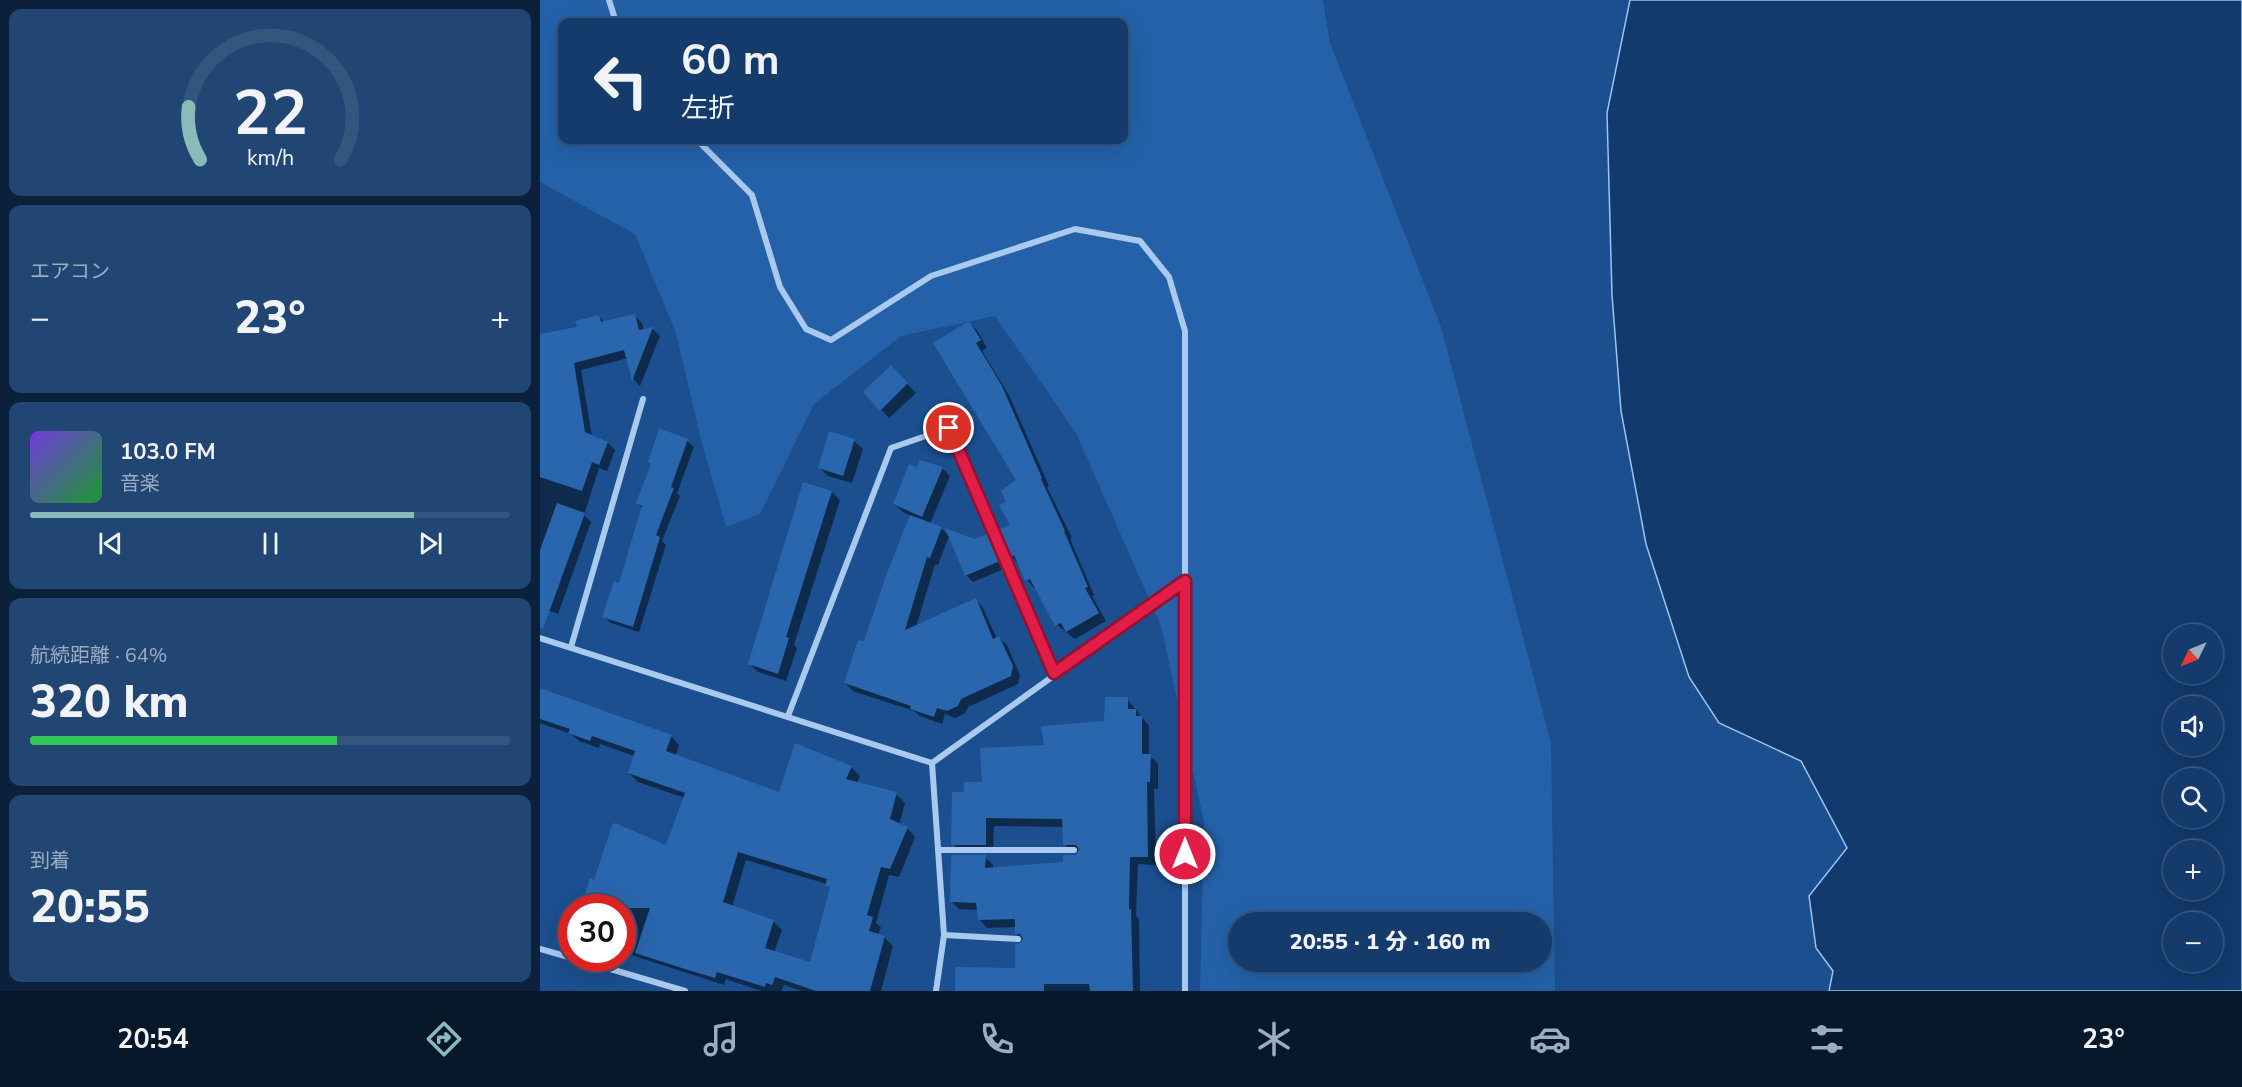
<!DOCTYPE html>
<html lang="ja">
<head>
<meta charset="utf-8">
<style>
  :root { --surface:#143b6b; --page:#214673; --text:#f1f3f6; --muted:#9dadc1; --line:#33557e; --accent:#8bbbb9 }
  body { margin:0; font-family:"Nunito Sans","Noto Sans JP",sans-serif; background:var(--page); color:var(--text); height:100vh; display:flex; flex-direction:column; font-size:22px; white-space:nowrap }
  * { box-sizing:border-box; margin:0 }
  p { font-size:20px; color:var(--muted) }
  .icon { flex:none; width:33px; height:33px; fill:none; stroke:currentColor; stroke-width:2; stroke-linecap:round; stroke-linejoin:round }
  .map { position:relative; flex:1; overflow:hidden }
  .drawer { display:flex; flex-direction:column; gap:9px; padding:9px; background:#0b203b; width:540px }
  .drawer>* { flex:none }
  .hud { position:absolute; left:18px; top:18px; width:570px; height:126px; border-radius:12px; box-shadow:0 6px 24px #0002,0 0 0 2px var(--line); background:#143b6b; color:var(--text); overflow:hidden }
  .needle { width:39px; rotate:227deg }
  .fabs { position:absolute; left:1623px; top:624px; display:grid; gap:12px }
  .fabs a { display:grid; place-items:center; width:60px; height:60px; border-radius:50%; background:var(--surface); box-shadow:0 6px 24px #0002,0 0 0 2px var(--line); font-size:30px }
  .speed { position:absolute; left:18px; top:894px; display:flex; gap:12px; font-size:30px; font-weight:700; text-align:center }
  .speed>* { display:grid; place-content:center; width:78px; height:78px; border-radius:50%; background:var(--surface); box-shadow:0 6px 24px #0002,0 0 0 2px var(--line); line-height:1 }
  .speed .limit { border:9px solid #d22; background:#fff; color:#111 }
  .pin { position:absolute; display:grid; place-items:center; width:51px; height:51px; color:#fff; margin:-26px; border:3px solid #fff; border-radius:50%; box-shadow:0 2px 6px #0007 }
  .me { position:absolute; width:66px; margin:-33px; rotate:0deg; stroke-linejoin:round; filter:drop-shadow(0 0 4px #0008) }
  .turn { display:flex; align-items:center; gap:21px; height:126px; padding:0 24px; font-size:27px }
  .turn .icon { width:78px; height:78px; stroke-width:2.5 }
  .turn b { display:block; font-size:42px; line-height:51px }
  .big { font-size:45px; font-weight:800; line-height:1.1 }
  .drawer .card { flex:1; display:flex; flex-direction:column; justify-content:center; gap:9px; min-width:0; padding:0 21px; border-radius:12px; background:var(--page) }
  .drawer .dial { align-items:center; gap:0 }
  .dial svg { height:156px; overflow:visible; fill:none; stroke:var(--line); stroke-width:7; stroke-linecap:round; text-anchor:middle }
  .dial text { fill:var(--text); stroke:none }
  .song { display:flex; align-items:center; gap:18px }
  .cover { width:72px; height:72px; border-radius:9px; background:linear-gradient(135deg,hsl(260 70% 55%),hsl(130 70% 35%)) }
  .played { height:6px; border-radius:3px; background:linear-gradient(90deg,var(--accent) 80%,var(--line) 80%) }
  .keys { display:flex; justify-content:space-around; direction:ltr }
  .heat { display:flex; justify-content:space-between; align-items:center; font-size:33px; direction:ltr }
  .charge { height:9px; border-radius:4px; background:linear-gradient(90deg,#34c759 64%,var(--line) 0) }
  .trip { position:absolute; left:688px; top:912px; width:324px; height:60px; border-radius:30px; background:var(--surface); box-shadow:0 6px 24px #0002,0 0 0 2px var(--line); font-weight:800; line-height:60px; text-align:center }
  .dock { display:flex; height:96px; justify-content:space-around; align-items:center; background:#08182b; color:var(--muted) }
  .dock .icon { width:42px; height:42px }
  .dock .active { color:var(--accent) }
  .dock b { font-size:27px; color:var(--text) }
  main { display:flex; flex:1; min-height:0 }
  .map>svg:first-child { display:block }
  .green { fill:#2461a8; fill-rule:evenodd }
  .water { fill:#123a6d; stroke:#9cc4f0; stroke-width:1.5; fill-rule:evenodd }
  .shadow { fill:#0007; fill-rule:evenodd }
  .building { fill:#2a66ad; fill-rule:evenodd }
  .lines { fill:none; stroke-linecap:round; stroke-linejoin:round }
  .street { stroke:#a9c9ee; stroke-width:6 }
  .route-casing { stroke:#92132f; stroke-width:15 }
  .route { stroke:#e11d48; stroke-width:10 }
</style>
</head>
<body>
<main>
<section class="drawer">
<div class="card dial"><svg viewBox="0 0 100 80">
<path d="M14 69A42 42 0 1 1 86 69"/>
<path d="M14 69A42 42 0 0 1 8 42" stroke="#8bbbb9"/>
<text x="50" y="56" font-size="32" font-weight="700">22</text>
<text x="50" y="72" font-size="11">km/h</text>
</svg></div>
<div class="card"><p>エアコン</p>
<div class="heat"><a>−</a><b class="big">23°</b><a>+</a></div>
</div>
<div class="card">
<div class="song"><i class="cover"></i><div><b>103.0 FM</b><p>音楽</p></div></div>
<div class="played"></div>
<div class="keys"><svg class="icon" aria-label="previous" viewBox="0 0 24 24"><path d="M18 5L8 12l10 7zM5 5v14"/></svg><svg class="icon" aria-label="pause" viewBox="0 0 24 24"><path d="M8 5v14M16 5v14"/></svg><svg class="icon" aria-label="next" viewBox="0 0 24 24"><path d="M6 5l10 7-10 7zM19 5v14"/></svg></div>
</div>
<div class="card"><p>航続距離 · 64%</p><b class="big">320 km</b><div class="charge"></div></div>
<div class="card"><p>到着</p><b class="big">20:55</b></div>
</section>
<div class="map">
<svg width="1702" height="991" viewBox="0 0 1702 991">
  <rect width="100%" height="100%" fill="#1b4f8f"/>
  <path class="green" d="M0,0h783l7,43 111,284 110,416 4,248h-355l4,-169 -43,-196 -85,-193 -81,-117 -94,20 -87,68 -54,110 -34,13 -25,-87 -25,-107 -41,-99 -95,-52zM22,22h562v118h-562zM699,922h303v40h-303z"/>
  <path class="water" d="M1090,0h612v991h-413l4,-20 -17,-23 -7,-52 38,-48 -46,-87 -82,-38 -30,-46 -43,-133 -25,-133 -9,-116 -5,-182zM1634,634h38v40h-38zM1634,706h38v40h-38zM1634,778h38v40h-38zM1634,850h38v40h-38zM1672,922v40h-38v-40z"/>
  <g class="shadow">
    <path d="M94,315l8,8 2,8 9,-2 7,7 -20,50 -6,-6 -6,-22 -47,12 11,67 16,6 7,7 -8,21 -8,-3 -15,47 7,7 -33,92 -18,-7v-271l39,-8 19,-12 7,7z"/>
    <path d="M429,323l8,7 10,18 -5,3 27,44 40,91 -2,1 25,51 -2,1 24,56 -2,1 14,25 -31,18 -18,-14 -21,-38 -2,1 -7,-8 -9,-17 -7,-7 1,-30 -4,-24 10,-22z"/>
    <path d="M351,367l25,26 -27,25 -24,-26z"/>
    <path d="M120,430l27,11 7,6 -17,46 3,3 -18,45 4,4 -27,87 -28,-9 -7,-7 16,-31 23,-77 -6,-5 15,-38z"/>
    <path d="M314,441l9,8 -11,34 -24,-7 -9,-9z"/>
    <path d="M402,468l8,8 -20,48 11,4 8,8 -11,29 -3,-1 -19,63 60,-27 7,8 14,31 2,-1 8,7 13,30 -2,9 -50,23 -3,6 -10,5 -10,-4 -3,10 -22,-8 -6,-5 -61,-20 -8,-8 20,-40 46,-127 -8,-4 -9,-8 24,-35z"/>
    <path d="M292,492l8,8 -46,145 3,3 -11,33 -28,-9 -9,-9z"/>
    <path d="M448,535l7,8 11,25 -33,14 -7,-7z"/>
    <path d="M0,690l131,46 8,9 -3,11 104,38 71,-27 9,9 -3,7 39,11 9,9 -6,22 8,3 8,9 -16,40 -10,-2 -13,48 5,4 -3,8 6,2 9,9 -12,45h-79l-18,-6 -3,6h-20l-35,-12 -2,6 -102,-33v-44l-27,-26 72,-35 18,-49 -47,-16 -9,-9 6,-17 -35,-12 -1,4 -20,-7 -8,-7 -31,-11zM206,860l81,24 4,5 -20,75 -37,-12 8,-22 -9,-9 -41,-14z"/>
    <path d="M587,699l22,27v29l9,9v25h-4l2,76 -18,-1 -2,52 3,3 1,72h-184l61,-21 7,-29 -8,-8v-6l-29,1 -8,-9 -1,-9 -19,-1 -8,-8 34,-44 8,8v4l72,-5 12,-8 2,-4h-7l-8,-8v-17l-70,-1 -1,26h-32l-8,-8 13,-51 79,-46 61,-24z"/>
  </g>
  <g class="building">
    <path d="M95,314l4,16 14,-3 -21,54 -8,-31 -50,13 11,69 23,10 -9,23 -7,-3 -10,29 -42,-14v-143l37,-7 -2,-6 24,-6 2,7z"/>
    <path d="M429,321l12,19 -5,3 26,43 40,92 -1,1 24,52h-1l24,56 -3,1 14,25 -33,19 -5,-9 -6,3 -25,-47 -5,2 -11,-26 -4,2 -12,-27 12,-5 -11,-20 7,-3 -5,-11 15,-11 -83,-137z"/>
    <path d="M351,365l17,18 -28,28 -17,-19z"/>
    <path d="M119,428l29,11 -17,48 3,1 -18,47 4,2 -27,90 -31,-10 12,-36 5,2 23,-77 -6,-3 15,-39 -3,-2z"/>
    <path d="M289,431l26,8 -12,37 -25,-8z"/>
    <path d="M380,460l23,7 -21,50 -29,-13 16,-40 8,3z"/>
    <path d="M263,482l29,9 -46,146 3,1 -11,36 -30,-10z"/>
    <path d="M17,503l28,10 -42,116 -3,-1v-78z"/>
    <path d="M370,515l32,12 -12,31 -3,-1 -22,73 71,-32 17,41 6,-3 14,30 -2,10 -50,23 -3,7 -11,5 -10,-3 -3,9 -24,-8 1,-3 -67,-23 14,-43 6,1 23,-68z"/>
    <path d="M405,528l29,11 15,-5 11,27 -35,15z"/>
    <path d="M0,688l132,47 -6,16 113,41 16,-49 57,23 -6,13 51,13 -7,27 18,8 -18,42 -9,-2 -14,48 6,2 -4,14 16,5 -15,55h-54l-41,-14 -3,8 -6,-2 -1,4 -48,-15 -2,6 -30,-9 -50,-16 15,-45h-69l9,-30 4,2 18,-55 3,-2 51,22 19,-52 -57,-20 7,-22 -43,-15 -2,5 -22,-8 2,-4 -30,-10zM198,852l89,27 -2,7 5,1 -20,75 -45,-14 9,-28 -51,-18z"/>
    <path d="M565,697h23v12h8v7h6v38h9l-1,28h-3l1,75h-18l-1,52h2l2,82h-43l-1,-7h-45v7h-89v-24l60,1v-24l6,-1 2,-4 -3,-5h-5v-15l-37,1 -2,-17 -26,-1 1,-47h35l-1,13 78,-6v-7h13l3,-6 -3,-4h-13l-1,-26 -76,-1v27h-35l1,-53h12v-10h18l-2,-34 64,-3 -3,-19 63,-5z"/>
  </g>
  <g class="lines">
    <g class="street">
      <path d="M69,0l7,22"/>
      <path d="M157,140l55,55 28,92 26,42 25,11 100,-64 144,-47 65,12 29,36 16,54v660"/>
      <path d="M0,638l392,125 254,-182"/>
      <path d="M31,647l72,-248"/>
      <path d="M248,716l103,-268 58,-20 105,245"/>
      <path d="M392,763l12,172 -8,56"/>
      <path d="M398,850h136"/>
      <path d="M404,935l74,4"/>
      <path d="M0,949l32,9"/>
      <path d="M33,958l112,33"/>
    </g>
  </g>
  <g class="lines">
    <g class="route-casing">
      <path id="route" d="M409,428l105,245 131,-92v273"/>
    </g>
    <use href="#route" class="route"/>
  </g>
</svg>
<div class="fabs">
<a><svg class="needle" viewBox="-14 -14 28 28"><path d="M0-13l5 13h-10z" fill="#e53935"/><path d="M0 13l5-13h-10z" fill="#9dadc1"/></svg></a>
<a><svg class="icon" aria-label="sound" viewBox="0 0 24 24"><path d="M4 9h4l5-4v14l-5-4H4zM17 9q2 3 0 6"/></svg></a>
<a><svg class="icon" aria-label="search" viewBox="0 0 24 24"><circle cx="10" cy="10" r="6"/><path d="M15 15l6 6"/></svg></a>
<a>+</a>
<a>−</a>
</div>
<div class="speed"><div class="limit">30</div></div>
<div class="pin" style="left:409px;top:428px;background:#d93025"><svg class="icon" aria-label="arrive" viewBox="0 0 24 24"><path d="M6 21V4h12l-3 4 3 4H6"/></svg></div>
<svg class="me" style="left:645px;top:854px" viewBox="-20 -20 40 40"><circle r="17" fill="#e11d48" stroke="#fff" stroke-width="3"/><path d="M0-11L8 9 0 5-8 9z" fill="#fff"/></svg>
<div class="trip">20:55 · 1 分 · 160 m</div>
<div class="hud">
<div class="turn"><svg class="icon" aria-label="left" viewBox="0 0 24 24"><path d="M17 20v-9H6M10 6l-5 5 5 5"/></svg><div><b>60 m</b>左折</div></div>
</div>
</div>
</main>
<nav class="dock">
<b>20:54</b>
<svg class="icon active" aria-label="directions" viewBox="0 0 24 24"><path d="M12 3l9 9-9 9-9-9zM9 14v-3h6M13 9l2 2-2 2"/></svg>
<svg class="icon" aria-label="music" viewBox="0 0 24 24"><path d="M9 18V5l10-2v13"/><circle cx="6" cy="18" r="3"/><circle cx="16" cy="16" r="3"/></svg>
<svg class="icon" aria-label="phone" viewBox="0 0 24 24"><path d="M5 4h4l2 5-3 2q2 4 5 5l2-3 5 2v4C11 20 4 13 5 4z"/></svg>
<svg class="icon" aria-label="climate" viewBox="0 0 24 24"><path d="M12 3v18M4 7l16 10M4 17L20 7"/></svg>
<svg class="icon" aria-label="car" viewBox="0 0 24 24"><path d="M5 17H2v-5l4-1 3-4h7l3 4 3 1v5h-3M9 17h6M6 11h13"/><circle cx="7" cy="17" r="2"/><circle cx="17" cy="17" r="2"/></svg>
<svg class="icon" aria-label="filters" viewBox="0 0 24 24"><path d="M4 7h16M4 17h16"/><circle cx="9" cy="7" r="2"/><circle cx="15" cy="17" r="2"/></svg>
<b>23°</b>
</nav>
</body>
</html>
